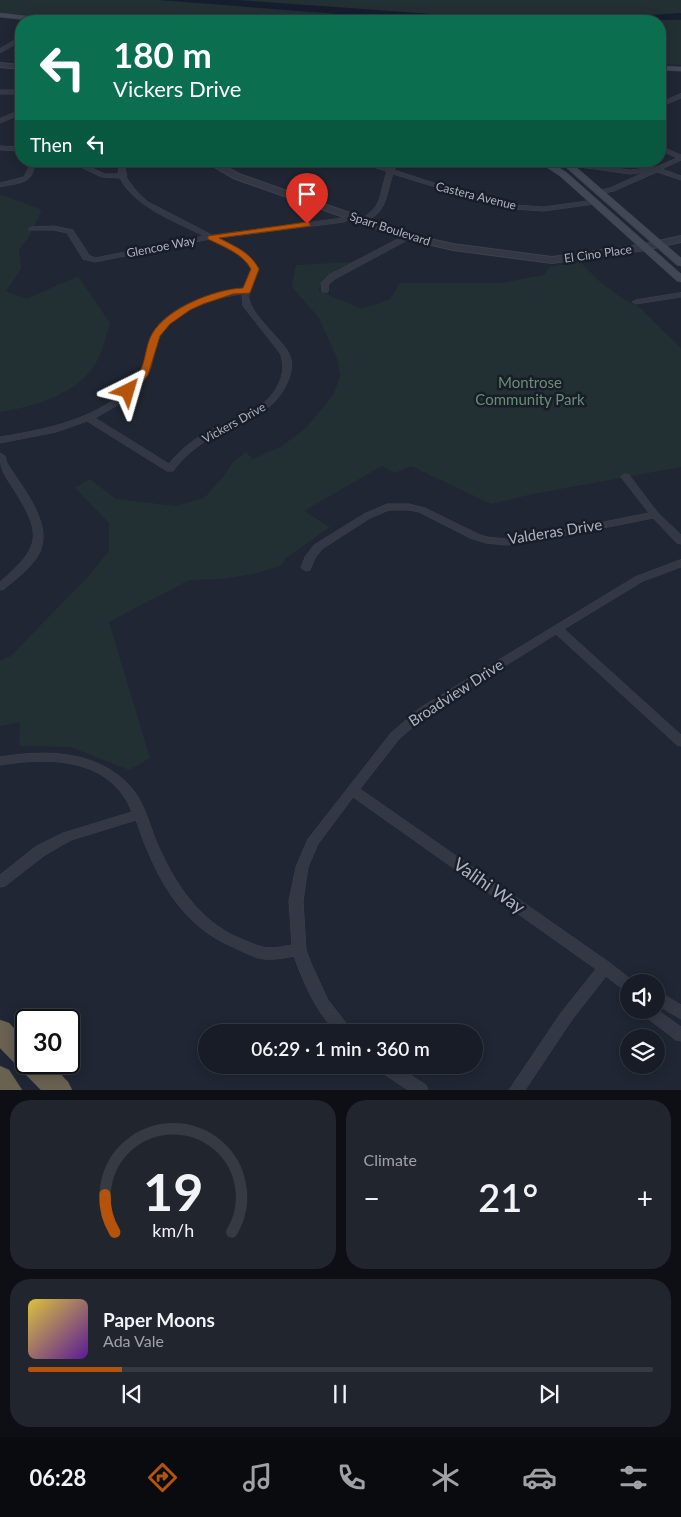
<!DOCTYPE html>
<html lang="en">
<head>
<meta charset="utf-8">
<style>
  :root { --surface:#181c26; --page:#21252e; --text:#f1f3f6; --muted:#9fa1a7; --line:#363a43; --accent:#b45309 }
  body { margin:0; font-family:Lato,sans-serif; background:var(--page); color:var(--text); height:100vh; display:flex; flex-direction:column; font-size:19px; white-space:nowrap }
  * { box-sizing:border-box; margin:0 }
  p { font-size:16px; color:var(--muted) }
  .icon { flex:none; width:28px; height:28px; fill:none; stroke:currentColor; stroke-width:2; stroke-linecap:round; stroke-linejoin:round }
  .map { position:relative; height:1090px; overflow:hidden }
  .side { display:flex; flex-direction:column; gap:10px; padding:10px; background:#0d0f15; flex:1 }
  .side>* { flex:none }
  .banner { position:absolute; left:15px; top:15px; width:651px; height:152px; border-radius:20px; box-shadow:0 2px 12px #0003,0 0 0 1px var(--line); background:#0b6e4f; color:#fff; overflow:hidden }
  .buttons { position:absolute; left:620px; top:974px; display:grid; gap:10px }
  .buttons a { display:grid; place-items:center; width:45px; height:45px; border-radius:50%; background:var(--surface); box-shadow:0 2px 12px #0003,0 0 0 1px var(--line); font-size:25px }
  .speed { position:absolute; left:15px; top:1009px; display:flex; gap:10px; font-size:25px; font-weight:700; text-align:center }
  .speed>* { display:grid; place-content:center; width:65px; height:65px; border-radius:50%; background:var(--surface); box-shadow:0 2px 12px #0003,0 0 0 1px var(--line); line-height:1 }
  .speed .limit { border:2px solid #111; border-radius:8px; background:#fff; color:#111 }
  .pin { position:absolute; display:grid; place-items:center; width:42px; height:42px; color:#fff; margin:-51px -21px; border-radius:50% 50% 50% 0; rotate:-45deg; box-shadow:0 0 5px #0007 }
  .pin .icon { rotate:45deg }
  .me { position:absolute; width:55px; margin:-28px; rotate:40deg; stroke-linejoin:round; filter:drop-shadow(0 0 4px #0008) }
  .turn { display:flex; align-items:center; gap:18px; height:105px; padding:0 15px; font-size:22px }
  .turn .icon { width:65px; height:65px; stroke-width:2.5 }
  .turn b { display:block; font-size:35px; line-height:42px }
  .then { display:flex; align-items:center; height:48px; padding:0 15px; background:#0003; gap:10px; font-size:19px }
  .big { font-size:38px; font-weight:600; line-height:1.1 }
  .side .card { flex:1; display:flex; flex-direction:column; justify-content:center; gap:8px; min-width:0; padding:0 18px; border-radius:20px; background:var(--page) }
  .side .dial { align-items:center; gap:0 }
  .dial svg { height:130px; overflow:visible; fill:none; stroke:var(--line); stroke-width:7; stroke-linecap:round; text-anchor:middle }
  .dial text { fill:var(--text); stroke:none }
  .song { display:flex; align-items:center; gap:15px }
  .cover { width:60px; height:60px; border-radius:8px; background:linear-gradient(135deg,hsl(50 70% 55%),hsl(270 70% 35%)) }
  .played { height:5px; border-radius:2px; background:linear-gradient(90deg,var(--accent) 15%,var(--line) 15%) }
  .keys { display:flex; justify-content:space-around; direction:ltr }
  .heat { display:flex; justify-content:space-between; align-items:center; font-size:28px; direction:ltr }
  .side .tiles { flex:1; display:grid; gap:10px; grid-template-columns:1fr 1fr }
  .card:last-child { grid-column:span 2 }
  .trip { position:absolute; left:198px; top:1024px; width:285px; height:50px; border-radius:25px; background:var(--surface); box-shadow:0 2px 12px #0003,0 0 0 1px var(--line); font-weight:600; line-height:50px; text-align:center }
  .dock { display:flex; height:80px; justify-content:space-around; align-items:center; background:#0a0b0f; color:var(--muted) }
  .dock .icon { width:35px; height:35px }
  .dock .current { color:var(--accent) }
  .dock b { font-size:22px; color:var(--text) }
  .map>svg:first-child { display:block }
  .green { fill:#223034 }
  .water { fill:#151d2f }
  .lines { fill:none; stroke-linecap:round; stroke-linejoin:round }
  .minor-casing { stroke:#3d414d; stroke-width:1 }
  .tertiary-casing { stroke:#3d414d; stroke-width:2 }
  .secondary-casing { stroke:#3d414d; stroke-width:1 }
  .motorway-casing { stroke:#3e424e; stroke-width:1 }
  .minor { fill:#333844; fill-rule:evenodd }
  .tertiary { fill:#333844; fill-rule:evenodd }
  .secondary { fill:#424756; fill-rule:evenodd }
  .motorway { fill:#696251; fill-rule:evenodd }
  .route { fill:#b45309; stroke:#753606 }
  .labels { text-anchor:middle; stroke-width:5; stroke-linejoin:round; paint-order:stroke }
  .far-street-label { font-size:12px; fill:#adb2c1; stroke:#191d28 }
  .park-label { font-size:15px; fill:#678f75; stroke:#191d28 }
  .street-label { font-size:15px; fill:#adb2c1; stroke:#191d28 }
  .near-street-label { font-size:18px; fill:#adb2c1; stroke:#191d28 }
</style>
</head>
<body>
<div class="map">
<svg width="681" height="1090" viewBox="0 0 681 1090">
  <rect width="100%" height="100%" fill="#202633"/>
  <g class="green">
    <path d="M0,0h681v65l-21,-1v-43h-583l-77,-9z"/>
    <path d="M0,194l42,16 -14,28 -9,12 2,19 -15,22 21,8 51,-23 32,47c-4,12 -7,27 -13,38 -17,32 -63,46 -97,51z"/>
    <path d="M352,262c-13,7 -31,13 -33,29l43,18 28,-10 10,-16h102l42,-8 5,-8 31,-5 19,19 24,18 16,8 42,41v119l-148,27 -42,10 -80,-38 -16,7 -13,-7 -78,45 26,16 -44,31 -4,7 -28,9 -32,5 -33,1 -80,42 41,136 -21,12 -58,-23 -52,-1 1,-24 -20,4v-65l11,-5 80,-83 18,-22v-28l-34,-35 15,-9 26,20 60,7 28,-8 19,-21 10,-15 13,-10 7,7 29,-13 24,-18 27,-33 7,-18 -2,-16 -19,-43 -27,-31 4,-22z"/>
  </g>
  <path class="water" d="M158,0h79l279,20h52l113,-7v7l-252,1z"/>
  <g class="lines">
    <g class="minor-casing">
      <g id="minor">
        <path d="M21,37v4l-21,12v-4z"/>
        <rect x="0" y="90" width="21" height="4"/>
        <path d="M681,94v4l-21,9v-4z"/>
        <path d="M21,110v4l-21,9v-4z"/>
        <path d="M0,146l21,1v4l-21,-1z"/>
        <path d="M660,146l21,9v5l-19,9 19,7v4l-24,-8 -43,19 -14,3 -3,-2 1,-1 12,-3 35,-16 -15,2 -64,-9 -3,-2 4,-2 63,9 26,-3 21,-9 -17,-8z"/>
        <path d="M29,161h6c-2,25 -16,21 -35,26v-4l24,-6 4,-8z"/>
        <path d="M68,161h9l28,13h13l1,-7 3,-6h6l-3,6 2,12 11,14 10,9 64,33 131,-17 8,-3 3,2 -10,5 -125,16c16,9 30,14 40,31 -3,8 -8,17 -10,25 -3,17 31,43 39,58 5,8 4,18 1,26 -13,38 -52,44 -82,62 -14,9 -24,18 -34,31h-6l-80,-50 -31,11 -56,11v-6c49,-8 99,-18 135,-55 10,-12 10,-29 15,-43 12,-32 63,-47 93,-50l8,-20 -4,-8 -8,-6 -29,-16 -115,23 -12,-3 -16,-26 -13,-3h-25v-2l2,-1 23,-1 19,4 16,25 6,3 109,-22c-27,-14 -70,-29 -84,-58l-18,-1zM242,294l1,12 37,47c4,10 4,19 -1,30 -13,29 -46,35 -72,49 -14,8 -28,19 -38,32l-74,-46c18,-10 40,-22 51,-40 8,-12 7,-27 13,-40 11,-26 57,-41 83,-44z"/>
        <path d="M356,161h10l22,7 5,-7h6l-5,9 52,17 69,18 28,2 52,-7 3,2 -3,2 -52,7 -28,-2 -73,-20 -49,-15c-8,22 -5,39 -31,49l-2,-1v-2c24,-15 18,-24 27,-48z"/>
        <path d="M406,235l7,2 -78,42 -6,5 -1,8h-6l-1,-9 8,-8z"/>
        <path d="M681,293v4l-45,7 -4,-2 4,-2z"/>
        <path d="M0,453l5,3 2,7c15,25 50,64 30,94 -9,13 -21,22 -33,32l-4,1v-8c42,-36 42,-48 13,-94 -9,-14 -13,-18 -13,-35z"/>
        <path d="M626,474l3,1 29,38 23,22v9l-4,-1 -24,-25 -115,23 -32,4 -20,-2 -16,-5 -51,-26 -10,-2h-20l-19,8 -48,31 -7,9 -5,12 -4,1 -5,-3 4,-11 9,-12 50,-31 23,-10h22l16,4 53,26 9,3 19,2 32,-4 111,-22 -28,-36z"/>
        <path d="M681,560v7l-38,14 -79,48 117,106v11l-4,-1 -121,-111 -128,80 -29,25 -39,50 250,174 19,15 5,2 1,2h-6v8l-9,-3 -14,-11 -35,45 -46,69h-16l52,-77 35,-44 -243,-172 -35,47 -10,23 -5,34 3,49 4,11 18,39 22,28 2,4h-16c-20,-21 -32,-48 -42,-76 -10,2 -20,4 -30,3 -10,-1 -20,-7 -29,-11 -56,-23 -80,-73 -99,-128l-65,20 -26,15 -40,31 -5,1v-12l35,-28 28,-14 69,-21c-22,-55 -83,-55 -132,-47v-8c44,-7 91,-7 125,24 18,16 23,40 31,60 18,41 42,80 85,98 6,2 14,6 21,8 9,2 20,0 30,-2l-3,-44 7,-34 12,-28 83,-106 29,-25 215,-131z"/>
        <path d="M656,990l25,15v14l-25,-15z"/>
        <path d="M656,1009l25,18v14l-5,-1 -34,-26 -2,-4h16z"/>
        <path d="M376,1065h19l31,20 2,5h-20l-30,-20z"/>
      </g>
    </g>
    <g class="tertiary-casing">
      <g id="tertiary">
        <path d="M0,63l21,2v4l-21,-2z"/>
        <path d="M204,161h11l24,13 173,61 41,9 99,13 93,-13 36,-8v6l-36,8 -93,13 -99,-13 -47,-11 -173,-61z"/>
      </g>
    </g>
    <g class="secondary-casing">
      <g id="secondary">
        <path d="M0,13l53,6 4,2h-20l-37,-4z"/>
        <path d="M660,66l21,1v4l-21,-1z"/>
        <path d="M537,161h11l18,11 115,102v8l-4,-1 -117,-105z"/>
        <path d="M559,161h10l112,97v8l-4,-1z"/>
      </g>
    </g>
    <g class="motorway-casing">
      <g id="motorway">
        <path d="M0,1020l9,3 17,18v21h23l19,20 4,8h-31l-41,-42z"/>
        <path d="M0,1066l9,4 13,20h-22z"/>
      </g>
    </g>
    <use href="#minor" class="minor"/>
    <use href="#tertiary" class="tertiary"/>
    <use href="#secondary" class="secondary"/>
    <use href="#motorway" class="motorway"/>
  </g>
  <path class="route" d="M307,222l3,1v3l-91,12c17,9 31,14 40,31l-9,24 -17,1 -30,10 -13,6 -20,14 -10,12 -12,39 -16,18h-7v-4c4,-4 10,-9 13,-14 8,-12 7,-29 14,-41 15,-26 63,-45 91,-46l8,-19c-9,-16 -27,-22 -43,-30v-3z"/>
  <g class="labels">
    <g class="far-street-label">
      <text transform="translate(476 196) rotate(14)" y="4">Castera Avenue</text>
      <text transform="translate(390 229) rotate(18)" y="4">Sparr Boulevard</text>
      <text transform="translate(161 247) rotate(-11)" y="4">Glencoe Way</text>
      <text transform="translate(598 254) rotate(-8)" y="4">El Cino Place</text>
      <text transform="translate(234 423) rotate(-29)" y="4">Vickers Drive</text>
    </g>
    <g class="park-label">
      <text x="530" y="388">Montrose<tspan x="530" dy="17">Community Park</tspan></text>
    </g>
    <g class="street-label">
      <text transform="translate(555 532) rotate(-9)" y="5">Valderas Drive</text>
      <text transform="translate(456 693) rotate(-33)" y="5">Broadview Drive</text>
    </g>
    <g class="near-street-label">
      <text transform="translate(489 886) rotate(35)" y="6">Valihi Way</text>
    </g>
  </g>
</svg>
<div class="buttons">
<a><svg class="icon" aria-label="sound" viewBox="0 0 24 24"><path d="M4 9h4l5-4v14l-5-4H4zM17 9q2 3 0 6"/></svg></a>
<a><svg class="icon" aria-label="layers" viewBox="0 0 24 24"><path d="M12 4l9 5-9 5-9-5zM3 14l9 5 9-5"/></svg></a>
</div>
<div class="speed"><div class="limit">30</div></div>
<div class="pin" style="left:307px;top:224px;background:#d93025"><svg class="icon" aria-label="arrive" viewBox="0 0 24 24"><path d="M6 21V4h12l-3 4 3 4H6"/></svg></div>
<svg class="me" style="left:128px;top:391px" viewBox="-20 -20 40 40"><path d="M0-17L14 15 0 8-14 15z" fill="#b45309" stroke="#fff" stroke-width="4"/></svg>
<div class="trip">06:29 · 1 min · 360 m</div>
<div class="banner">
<div class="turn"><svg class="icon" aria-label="left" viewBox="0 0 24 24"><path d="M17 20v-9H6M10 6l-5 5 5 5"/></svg><div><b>180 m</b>Vickers Drive</div></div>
<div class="then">Then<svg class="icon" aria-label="left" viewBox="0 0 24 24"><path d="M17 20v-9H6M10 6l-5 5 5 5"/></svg></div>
</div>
</div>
<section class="side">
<div class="tiles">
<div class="card dial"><svg viewBox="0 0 100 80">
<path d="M14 69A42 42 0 1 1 86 69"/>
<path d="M14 69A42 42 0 0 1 8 46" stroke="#b45309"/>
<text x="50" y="56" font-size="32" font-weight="700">19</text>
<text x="50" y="72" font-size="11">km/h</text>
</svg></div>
<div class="card"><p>Climate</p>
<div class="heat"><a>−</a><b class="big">21°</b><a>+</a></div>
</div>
<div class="card">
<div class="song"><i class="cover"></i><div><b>Paper Moons</b><p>Ada Vale</p></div></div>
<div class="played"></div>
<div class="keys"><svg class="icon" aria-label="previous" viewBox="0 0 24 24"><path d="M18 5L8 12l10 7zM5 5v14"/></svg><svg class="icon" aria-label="pause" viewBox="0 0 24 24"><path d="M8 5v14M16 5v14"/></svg><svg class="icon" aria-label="next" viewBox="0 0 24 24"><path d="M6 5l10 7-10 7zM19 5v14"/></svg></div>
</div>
</div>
</section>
<nav class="dock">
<b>06:28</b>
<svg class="icon current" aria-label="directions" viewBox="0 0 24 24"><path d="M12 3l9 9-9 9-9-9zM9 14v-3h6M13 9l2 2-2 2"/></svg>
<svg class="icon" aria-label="music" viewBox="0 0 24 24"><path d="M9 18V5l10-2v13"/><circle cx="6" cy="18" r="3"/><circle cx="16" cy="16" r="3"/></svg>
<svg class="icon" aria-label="phone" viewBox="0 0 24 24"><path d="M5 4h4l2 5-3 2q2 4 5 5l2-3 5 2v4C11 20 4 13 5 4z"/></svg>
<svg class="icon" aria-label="climate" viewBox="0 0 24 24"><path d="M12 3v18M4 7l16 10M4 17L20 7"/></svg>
<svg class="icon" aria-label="car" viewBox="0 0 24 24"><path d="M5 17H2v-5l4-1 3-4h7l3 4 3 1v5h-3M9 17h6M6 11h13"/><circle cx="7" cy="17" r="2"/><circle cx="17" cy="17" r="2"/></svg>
<svg class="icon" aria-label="filters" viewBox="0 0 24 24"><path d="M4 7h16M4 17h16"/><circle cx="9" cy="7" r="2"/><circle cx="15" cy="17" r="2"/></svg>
</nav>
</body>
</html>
